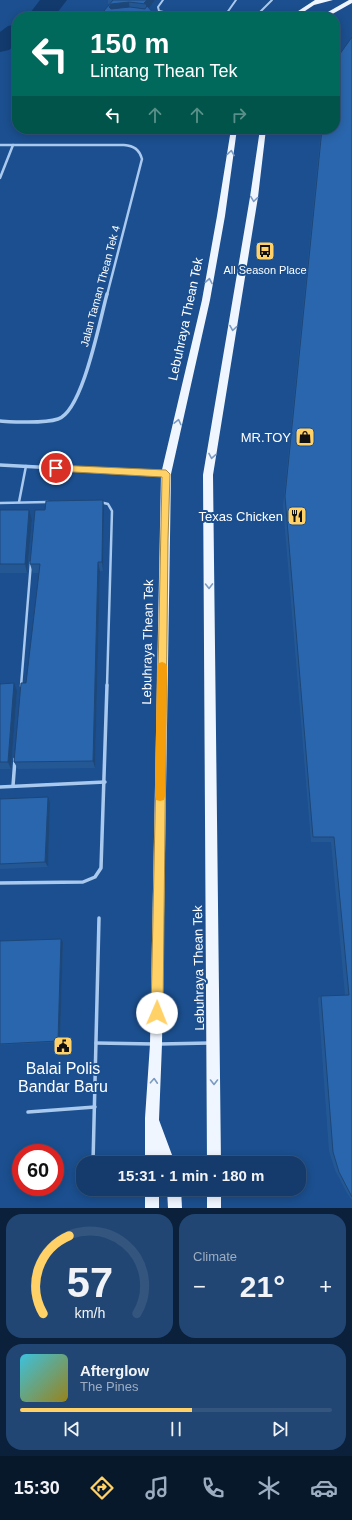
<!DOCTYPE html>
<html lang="en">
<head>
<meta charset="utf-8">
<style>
  :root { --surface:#143b6b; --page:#214673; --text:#f1f3f6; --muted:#9dadc1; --line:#33557e; --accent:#ffd166 }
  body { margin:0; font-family:Arial,sans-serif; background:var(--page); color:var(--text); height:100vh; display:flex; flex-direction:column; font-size:15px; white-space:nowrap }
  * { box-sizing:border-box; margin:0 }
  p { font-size:13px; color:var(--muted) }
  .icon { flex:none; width:22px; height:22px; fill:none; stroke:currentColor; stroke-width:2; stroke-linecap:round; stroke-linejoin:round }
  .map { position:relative; height:1208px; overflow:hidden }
  .drawer { display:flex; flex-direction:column; gap:6px; padding:6px; background:#0b203b; flex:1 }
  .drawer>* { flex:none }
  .top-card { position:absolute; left:12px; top:12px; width:328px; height:122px; border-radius:16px; box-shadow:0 2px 10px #0003,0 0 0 1px var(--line); background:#00695c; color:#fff; overflow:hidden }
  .speed { position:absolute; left:12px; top:1144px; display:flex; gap:8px; font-size:20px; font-weight:700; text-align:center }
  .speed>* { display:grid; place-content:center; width:52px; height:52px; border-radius:50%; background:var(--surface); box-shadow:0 2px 10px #0003,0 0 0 1px var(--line); line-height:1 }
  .speed .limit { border:6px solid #d22; background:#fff; color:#111 }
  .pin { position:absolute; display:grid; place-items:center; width:34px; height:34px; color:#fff; margin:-17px; border:2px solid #fff; border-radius:50%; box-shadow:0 1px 4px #0007 }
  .me { position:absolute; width:44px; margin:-22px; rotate:1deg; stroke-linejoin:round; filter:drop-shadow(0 0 3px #0008) }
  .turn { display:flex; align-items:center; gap:14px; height:84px; padding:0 12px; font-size:18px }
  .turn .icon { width:52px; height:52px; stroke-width:2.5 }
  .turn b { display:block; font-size:28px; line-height:34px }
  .lanes { display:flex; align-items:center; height:38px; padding:0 12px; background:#0003; justify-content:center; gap:20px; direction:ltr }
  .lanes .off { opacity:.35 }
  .big { font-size:30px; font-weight:700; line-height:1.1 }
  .drawer .widget { flex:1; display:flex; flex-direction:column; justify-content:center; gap:6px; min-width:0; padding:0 14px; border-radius:16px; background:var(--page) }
  .drawer .dial { align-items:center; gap:0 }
  .dial svg { height:104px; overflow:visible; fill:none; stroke:var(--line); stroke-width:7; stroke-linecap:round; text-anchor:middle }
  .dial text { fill:var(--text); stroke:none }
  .song { display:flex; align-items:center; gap:12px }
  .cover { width:48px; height:48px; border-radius:6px; background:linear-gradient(135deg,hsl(190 70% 55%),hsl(50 70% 35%)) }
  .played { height:4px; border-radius:2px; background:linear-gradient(90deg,var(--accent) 55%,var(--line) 55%) }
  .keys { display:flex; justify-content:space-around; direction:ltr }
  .heat { display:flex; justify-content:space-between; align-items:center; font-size:22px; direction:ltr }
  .drawer .tiles { flex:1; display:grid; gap:6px; grid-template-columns:1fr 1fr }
  .widget:last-child { grid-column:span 2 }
  .trip { position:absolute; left:76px; top:1156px; width:230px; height:40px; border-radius:16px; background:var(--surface); box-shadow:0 2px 10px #0003,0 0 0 1px var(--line); font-weight:700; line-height:40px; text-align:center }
  .tabs { display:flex; height:64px; justify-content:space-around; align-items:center; background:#08182b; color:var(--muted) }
  .tabs .icon { width:28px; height:28px }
  .tabs .selected { color:var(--accent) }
  .tabs b { font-size:18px; color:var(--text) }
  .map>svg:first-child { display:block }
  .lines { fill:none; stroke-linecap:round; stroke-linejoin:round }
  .river { fill:#123a6d; fill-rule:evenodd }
  .lane-far2 { stroke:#a9c9ee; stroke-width:2 }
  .lane-far1 { stroke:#a9c9ee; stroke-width:2.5 }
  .lane { stroke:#a9c9ee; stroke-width:3.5 }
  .street-far1 { stroke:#a9c9ee; stroke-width:2.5 }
  .street { stroke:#a9c9ee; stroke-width:3.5 }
  .primary { fill:#f0f6ff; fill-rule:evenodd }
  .wall { fill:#245895 }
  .shaded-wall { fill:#1d4779 }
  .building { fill:#2a66ad; stroke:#1d4779 }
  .oneway { stroke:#7b9ac1 }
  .route { fill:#ffd166; stroke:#a68842 }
  .slow { fill:#f59e0b }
  .labels { text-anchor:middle; stroke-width:4; stroke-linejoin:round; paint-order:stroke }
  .far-poi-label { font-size:11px; fill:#fff; stroke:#1b4f8f }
  .far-street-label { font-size:11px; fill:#fff; stroke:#1b4f8f }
  .street-label { font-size:13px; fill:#fff; stroke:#1b4f8f }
  .poi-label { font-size:13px; fill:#fff; stroke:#1b4f8f; text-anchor:end }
  .near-poi-label { font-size:16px; fill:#fff; stroke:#1b4f8f }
</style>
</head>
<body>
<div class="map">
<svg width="352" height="1208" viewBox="0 0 352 1208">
  <rect width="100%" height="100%" fill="#1b4f8f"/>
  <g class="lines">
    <g class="river">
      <path d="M40,0h27l-13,17h-27z"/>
      <path d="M17,24v20l-8,6 -9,2v-20l8,-6z"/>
    </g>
    <g class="lane-far2">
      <path d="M163,0l-5,7 1,4 26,6"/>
      <path d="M224,17l12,-17"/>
      <path d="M255,17l17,-17"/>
    </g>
    <g class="lane-far1">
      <path d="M19,502l7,-36"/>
      <path d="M100,502l8,2 4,7 -5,175"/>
      <path d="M0,503l48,-1"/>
      <path d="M21,686l10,-124"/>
    </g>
    <g class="lane">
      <path d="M13,786l2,-27"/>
      <path d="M0,787l105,-5"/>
      <path d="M0,883l83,-1 12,-5 6,-9 6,-183"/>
      <path d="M96,1043l58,1"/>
      <path d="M160,1044l50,-1"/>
      <path d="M28,1112l67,-5"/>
      <path d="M93,1163l6,-245"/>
      <path d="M92,1189v2"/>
    </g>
    <g class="street-far1">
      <path d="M0,145h124c10,1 15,4 18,14l-35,136"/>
      <path d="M0,178l13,-33"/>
    </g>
    <g class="street">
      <path d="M0,421c16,1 43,3 58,-2 25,-8 42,-100 49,-125"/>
      <path d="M0,465l166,9"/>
    </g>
    <g class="primary">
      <path d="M315,0h18l-19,5 -18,12h-7z"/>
      <path d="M349,0h3v3l-25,14h-8z"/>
      <path d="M231,129h6l-12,87 -15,84 -39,174 -9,570 -3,76 16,43h-14l-2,-7v7h-14v-45l5,-74 11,-570 41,-174 15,-84z"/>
      <path d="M260,129h6l-8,68 -45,278 8,688h-14l-4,-688 47,-278z"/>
      <rect x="145" y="1189" width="14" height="19"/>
      <path d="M167,1189h14l1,19h-14z"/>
      <rect x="207" y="1189" width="14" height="19"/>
    </g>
  </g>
  <g class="wall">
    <path d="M108,0h47l-6,8 8,9 -49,-13z"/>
    <path d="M352,37v1163l-5,-7 -12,-23 -6,-19 -11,-153 3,-2 24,-1 -14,-153h-20l-28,-336 38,-377h14z"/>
    <path d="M103,500l1,10 -1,61h-3l-5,197 -77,1 -4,-7 12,-79 13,-110h-6l-3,-9 15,-54z"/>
    <path d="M0,510l32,10 -5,53h-27z"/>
    <path d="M0,684l17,7 -6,78h-11z"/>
    <path d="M0,799l50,4 -2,64 -48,2z"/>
    <path d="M0,941l63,1 -3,100 -60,3z"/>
  </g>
  <g class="shaded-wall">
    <path d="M147,0h8l-9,12v-8l-2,-1z"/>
    <path d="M129,2l1,11 -18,2 -3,-8 2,-3z"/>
    <path d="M103,500l1,10 -1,61 -1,-9z"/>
    <path d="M29,510l3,10 -5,53 -2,-9z"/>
    <path d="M98,562l2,9 -5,197 -2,-7z"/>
    <path d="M14,683l3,8 -6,78 -3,-7z"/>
    <path d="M48,797l2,6 -2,64 -3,-5z"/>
    <path d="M61,939l2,3 -3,100 -2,-1z"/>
  </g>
  <g class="building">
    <path d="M113,0h34l-3,3 2,1 -17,-2 -18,2 -2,3 2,2 19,-2 15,2 2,-3 10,11h-58z"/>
    <path d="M352,37v1160l-13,-25 -6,-20 -12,-156 28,-1 -15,-158h-21l-28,-341 37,-367h13v-63l2,-8z"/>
    <path d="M103,500l-1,62h-4l-5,199 -79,1 7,-79h5l14,-119h-10l5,-54h10l1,-9z"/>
    <path d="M0,510h29l-4,54h-25z"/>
    <path d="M14,683l-6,79h-8v-78z"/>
    <path d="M48,797l-3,65 -45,2v-65z"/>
    <path d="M61,939l-3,102 -58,3v-103z"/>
  </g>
  <defs><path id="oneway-chevron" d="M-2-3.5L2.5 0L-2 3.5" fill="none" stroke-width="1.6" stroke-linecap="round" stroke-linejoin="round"/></defs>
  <g class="oneway">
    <use href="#oneway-chevron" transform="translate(231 153) rotate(-81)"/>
    <use href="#oneway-chevron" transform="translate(254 199) rotate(98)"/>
    <use href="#oneway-chevron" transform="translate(209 281) rotate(-80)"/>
    <use href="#oneway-chevron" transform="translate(233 328) rotate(99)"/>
    <use href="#oneway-chevron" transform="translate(178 422) rotate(-77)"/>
    <use href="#oneway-chevron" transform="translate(212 456) rotate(100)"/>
    <use href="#oneway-chevron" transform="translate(209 586) rotate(89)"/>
    <use href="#oneway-chevron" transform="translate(154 1081) rotate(-87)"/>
    <use href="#oneway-chevron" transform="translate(214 1082) rotate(90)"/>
  </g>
  <path class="route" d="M56,465l110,5 4,4 -2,66 -5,473 -2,4 -4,1 -4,-1 -2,-4 11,-536 -106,-6 -4,-3z"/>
  <path class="slow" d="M162,662l3,1 2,3 -2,130 -1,4 -4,1 -4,-1 -1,-4 2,-130 2,-3z"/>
  <defs>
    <g id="bus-square" transform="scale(1)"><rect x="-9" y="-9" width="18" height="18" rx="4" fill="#ffd166" stroke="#1b4f8f"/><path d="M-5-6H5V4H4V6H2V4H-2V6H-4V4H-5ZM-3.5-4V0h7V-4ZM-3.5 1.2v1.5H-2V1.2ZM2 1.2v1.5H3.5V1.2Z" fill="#111"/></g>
    <g id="shop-square" transform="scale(1)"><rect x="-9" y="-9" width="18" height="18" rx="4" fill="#ffd166" stroke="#1b4f8f"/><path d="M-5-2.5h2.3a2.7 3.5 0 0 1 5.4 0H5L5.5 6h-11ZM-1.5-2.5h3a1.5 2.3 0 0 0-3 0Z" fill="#111"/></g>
    <g id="restaurant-square" transform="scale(1)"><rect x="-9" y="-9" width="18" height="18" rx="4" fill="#ffd166" stroke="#1b4f8f"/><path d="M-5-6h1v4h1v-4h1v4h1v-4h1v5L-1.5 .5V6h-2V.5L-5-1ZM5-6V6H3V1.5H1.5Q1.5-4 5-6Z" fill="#111"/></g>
    <g id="civic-square" transform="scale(1)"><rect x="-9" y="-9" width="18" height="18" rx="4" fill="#ffd166" stroke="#1b4f8f"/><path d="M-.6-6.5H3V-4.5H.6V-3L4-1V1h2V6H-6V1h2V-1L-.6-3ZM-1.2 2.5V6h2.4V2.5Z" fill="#111"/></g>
  </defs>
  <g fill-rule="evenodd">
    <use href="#bus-square" x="265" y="251"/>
    <use href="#shop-square" x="305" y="437"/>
    <use href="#restaurant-square" x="297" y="516"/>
    <use href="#civic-square" x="63" y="1046"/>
  </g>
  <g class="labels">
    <g class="far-poi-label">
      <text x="265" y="274">All Season Place</text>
    </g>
    <g class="far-street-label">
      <text transform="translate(100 286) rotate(-75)" y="4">Jalan Taman Thean Tek 4</text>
    </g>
    <g class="street-label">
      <text transform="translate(185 319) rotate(-78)" y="5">Lebuhraya Thean Tek</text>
      <text transform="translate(147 642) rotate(-89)" y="5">Lebuhraya Thean Tek</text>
      <text transform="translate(198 968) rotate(-91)" y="5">Lebuhraya Thean Tek</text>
    </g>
    <g class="poi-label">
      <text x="291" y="442">MR.TOY</text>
      <text x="283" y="521">Texas Chicken</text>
    </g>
    <g class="near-poi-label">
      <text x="63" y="1074">Balai Polis<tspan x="63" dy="18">Bandar Baru</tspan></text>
    </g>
  </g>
</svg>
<div class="speed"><div class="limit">60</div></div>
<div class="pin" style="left:56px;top:468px;background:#d93025"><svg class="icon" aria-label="arrive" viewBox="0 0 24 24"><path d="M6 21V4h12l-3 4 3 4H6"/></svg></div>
<svg class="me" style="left:157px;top:1013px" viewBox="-20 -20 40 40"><circle r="19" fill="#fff"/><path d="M0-13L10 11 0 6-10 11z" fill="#ffd166"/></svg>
<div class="trip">15:31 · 1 min · 180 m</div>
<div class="top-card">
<div class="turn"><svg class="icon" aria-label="left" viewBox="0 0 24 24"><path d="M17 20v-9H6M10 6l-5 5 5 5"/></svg><div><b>150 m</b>Lintang Thean Tek</div></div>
<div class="lanes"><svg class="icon" aria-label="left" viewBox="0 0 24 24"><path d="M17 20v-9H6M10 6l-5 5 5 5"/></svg><svg class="icon off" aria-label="ahead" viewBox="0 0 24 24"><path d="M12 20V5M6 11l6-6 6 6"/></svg><svg class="icon off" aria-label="ahead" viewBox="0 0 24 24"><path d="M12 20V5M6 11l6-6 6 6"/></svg><svg class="icon off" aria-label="right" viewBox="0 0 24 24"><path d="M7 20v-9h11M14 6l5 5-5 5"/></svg></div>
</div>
</div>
<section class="drawer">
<div class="tiles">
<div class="widget dial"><svg viewBox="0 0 100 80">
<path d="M14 69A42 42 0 1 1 86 69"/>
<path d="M14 69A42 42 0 0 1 34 9" stroke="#ffd166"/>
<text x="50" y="56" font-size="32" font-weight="700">57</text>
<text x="50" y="72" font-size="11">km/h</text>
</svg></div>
<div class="widget"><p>Climate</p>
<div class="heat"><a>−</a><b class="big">21°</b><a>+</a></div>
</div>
<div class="widget">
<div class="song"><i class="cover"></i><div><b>Afterglow</b><p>The Pines</p></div></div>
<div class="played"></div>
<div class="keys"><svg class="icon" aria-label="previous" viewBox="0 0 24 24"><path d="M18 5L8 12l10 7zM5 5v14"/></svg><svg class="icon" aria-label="pause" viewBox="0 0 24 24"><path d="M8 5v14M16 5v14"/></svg><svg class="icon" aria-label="next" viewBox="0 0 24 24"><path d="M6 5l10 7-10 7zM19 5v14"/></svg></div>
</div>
</div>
</section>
<nav class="tabs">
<b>15:30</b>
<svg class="icon selected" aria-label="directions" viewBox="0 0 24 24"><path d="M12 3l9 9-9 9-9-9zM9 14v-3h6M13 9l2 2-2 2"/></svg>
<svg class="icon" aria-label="music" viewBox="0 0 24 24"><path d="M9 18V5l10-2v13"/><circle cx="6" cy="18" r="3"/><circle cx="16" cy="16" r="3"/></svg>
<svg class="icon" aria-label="phone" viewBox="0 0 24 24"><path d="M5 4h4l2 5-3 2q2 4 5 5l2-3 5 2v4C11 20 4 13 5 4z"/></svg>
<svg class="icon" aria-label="climate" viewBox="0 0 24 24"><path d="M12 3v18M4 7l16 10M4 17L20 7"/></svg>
<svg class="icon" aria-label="car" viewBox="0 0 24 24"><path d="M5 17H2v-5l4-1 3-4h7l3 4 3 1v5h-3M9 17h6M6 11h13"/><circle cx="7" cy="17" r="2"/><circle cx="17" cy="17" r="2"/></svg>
</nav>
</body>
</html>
